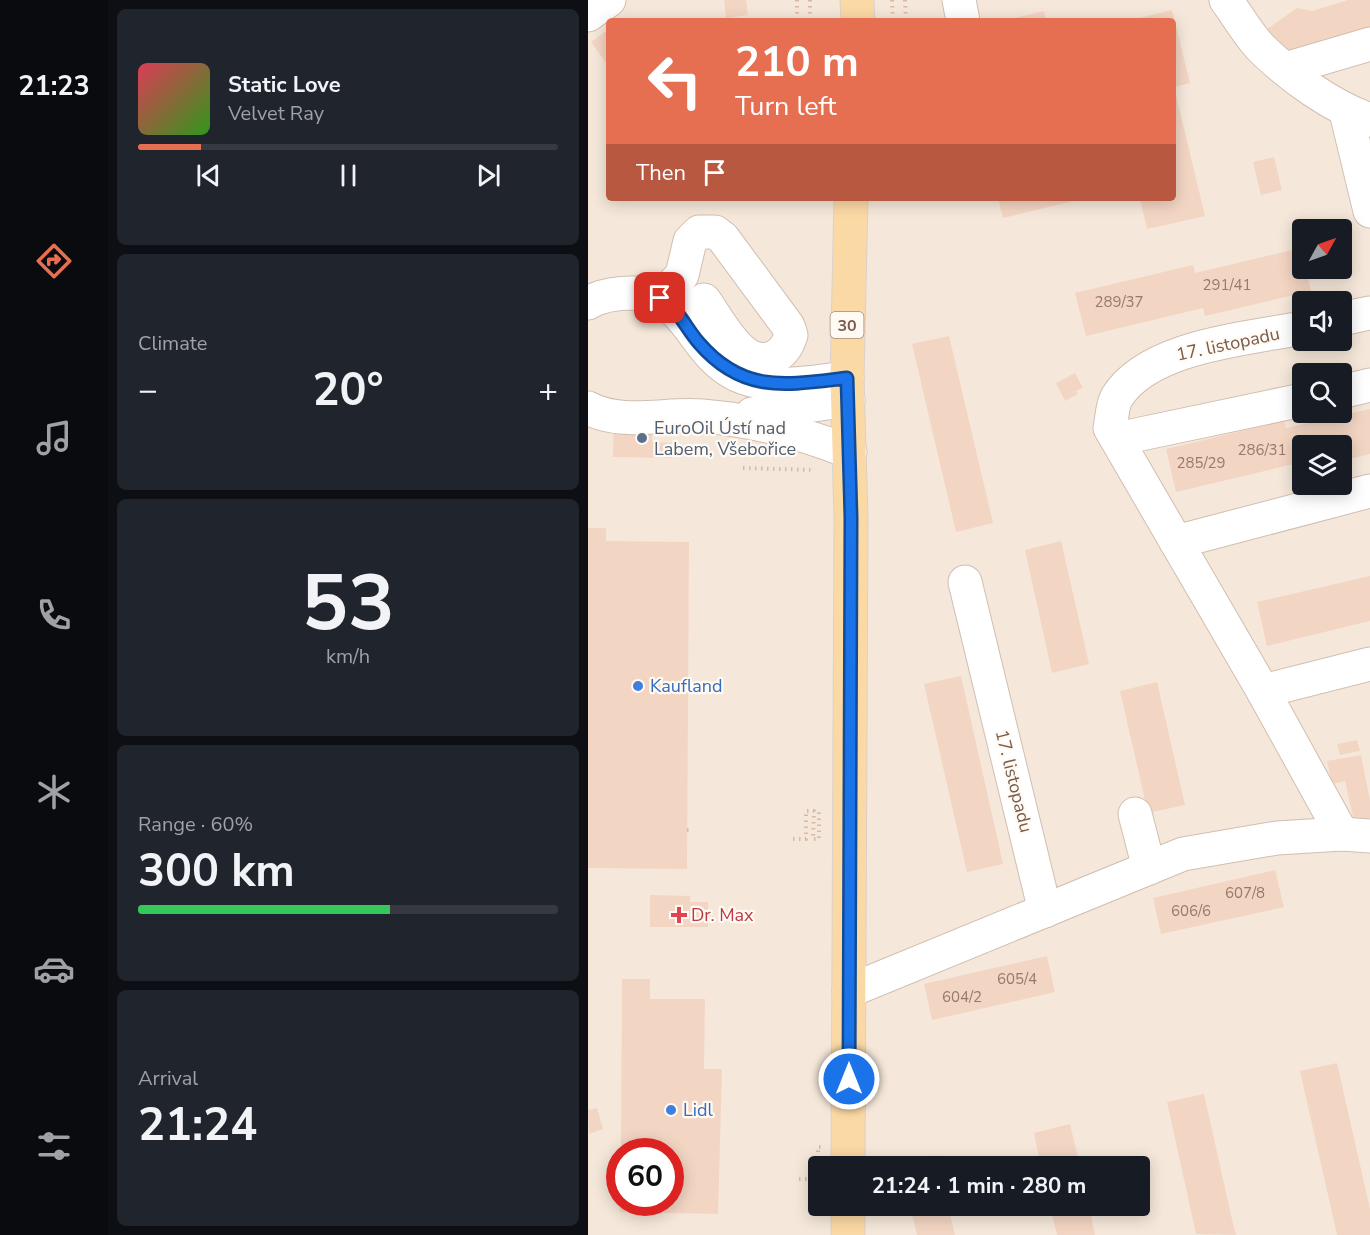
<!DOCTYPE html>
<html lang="en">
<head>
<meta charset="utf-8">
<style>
  :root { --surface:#171b24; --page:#20242c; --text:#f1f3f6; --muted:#9ea1a6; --line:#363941; --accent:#e76f51 }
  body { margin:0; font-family:"Nunito Sans",sans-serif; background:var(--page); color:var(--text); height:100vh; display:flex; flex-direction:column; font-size:22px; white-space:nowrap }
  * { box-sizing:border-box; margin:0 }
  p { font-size:20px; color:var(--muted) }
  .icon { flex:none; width:33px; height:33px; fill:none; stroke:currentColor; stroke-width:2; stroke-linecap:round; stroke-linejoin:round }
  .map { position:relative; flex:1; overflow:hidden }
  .details { display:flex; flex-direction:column; gap:9px; padding:9px; background:#0d0f14; width:480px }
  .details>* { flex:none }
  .hud { position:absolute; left:18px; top:18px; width:570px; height:183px; border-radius:6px; box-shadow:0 3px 15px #0003; background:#e76f51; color:#fff; overflow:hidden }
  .needle { width:39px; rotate:50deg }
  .controls { position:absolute; left:704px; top:219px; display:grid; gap:12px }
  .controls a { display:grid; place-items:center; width:60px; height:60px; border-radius:6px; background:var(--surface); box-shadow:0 3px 15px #0003; font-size:30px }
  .speed { position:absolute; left:18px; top:1138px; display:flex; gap:12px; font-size:30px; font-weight:700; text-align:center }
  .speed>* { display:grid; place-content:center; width:78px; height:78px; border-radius:50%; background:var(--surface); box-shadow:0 3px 15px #0003; line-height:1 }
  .speed .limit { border:9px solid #d22; background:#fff; color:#111 }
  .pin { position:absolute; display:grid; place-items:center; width:51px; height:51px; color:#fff; margin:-26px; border-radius:12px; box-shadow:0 3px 9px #0006 }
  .me { position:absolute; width:66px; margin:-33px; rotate:0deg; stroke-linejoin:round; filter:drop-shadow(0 0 4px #0008) }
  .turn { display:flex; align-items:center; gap:21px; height:126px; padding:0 30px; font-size:27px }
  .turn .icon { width:78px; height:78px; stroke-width:2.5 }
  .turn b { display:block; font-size:42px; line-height:51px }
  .then { display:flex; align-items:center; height:57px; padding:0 30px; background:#0003; gap:12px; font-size:22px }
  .big { font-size:45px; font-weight:700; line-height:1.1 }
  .details .widget { flex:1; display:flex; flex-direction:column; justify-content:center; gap:9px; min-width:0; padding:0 21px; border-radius:9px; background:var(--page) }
  .details .dial { align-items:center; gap:0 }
  .dial b { font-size:78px; line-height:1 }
  .song { display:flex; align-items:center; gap:18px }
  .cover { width:72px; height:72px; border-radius:9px; background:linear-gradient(135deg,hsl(350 70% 55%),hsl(110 70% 35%)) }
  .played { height:6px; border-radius:3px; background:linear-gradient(90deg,var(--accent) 15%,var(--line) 15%) }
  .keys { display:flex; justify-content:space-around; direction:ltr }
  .heat { display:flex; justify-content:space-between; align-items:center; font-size:33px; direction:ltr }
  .charge { height:9px; border-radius:4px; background:linear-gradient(90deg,#34c759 60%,var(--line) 0) }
  .trip { position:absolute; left:220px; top:1156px; width:342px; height:60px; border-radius:6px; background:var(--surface); box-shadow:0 3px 15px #0003; font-weight:700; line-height:60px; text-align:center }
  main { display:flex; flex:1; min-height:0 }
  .dock { display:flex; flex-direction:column; width:108px; justify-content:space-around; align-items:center; background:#090b0e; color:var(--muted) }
  .dock .icon { width:42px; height:42px }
  .dock .active { color:var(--accent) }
  .dock b { font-size:27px; color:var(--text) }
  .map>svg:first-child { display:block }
  .residential { fill:#f5e8da; fill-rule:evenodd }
  .building { fill:#f3d5c3 }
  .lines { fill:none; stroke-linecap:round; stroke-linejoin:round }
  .minor-casing { stroke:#d1beb0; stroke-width:35 }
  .major-casing { stroke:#dad1cd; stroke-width:35 }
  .path { stroke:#d9b8a5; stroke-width:4; stroke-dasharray:1.5 4.5; stroke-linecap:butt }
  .minor { stroke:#fff; stroke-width:33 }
  .major { stroke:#fbd9a5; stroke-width:33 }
  .route-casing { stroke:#114b97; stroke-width:15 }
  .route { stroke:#1a73e8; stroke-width:10 }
  .service-dot { fill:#5c6f8a; stroke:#fffaf3; stroke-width:2 }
  .shop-dot { fill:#3f7fe0; stroke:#fffaf3; stroke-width:2 }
  .health-dot { fill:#e0444e; stroke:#fffaf3; stroke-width:2 }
  .labels { text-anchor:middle; stroke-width:4.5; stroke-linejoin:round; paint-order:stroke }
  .number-label { font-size:15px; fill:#987a6a }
  .shield { fill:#fffaf3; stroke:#a28b7f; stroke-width:1.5 }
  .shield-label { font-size:16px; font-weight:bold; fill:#7a5c4d }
  .street-label { font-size:18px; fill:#7a5c4d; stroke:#fffaf3 }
  .service-label { font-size:18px; fill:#4e5e75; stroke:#fffaf3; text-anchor:start }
  .shop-label { font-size:18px; fill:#366cbe; stroke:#fffaf3; text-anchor:start }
  .health-label { font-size:18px; fill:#be3a42; stroke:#fffaf3; text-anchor:start }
</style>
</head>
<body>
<main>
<nav class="dock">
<b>21:23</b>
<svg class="icon active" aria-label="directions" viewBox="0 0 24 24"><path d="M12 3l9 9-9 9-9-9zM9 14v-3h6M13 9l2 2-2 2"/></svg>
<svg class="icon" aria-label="music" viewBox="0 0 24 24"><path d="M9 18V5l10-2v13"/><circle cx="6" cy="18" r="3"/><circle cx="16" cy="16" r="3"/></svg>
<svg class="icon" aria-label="phone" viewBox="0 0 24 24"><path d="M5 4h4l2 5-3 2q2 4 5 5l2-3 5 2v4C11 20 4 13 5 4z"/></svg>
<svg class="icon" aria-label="climate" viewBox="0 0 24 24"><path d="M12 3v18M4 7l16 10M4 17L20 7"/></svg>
<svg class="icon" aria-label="car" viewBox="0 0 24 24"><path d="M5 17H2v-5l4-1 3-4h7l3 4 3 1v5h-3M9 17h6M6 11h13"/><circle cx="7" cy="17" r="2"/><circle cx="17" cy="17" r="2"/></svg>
<svg class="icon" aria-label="filters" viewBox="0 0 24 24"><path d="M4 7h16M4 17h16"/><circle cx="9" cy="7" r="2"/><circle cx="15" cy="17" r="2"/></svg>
</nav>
<section class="details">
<div class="widget">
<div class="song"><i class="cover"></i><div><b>Static Love</b><p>Velvet Ray</p></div></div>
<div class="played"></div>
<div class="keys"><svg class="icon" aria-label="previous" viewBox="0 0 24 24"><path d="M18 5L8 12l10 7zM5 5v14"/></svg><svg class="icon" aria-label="pause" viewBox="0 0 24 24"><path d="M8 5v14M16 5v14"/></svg><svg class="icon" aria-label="next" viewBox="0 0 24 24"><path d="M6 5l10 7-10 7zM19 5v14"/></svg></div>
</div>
<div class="widget"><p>Climate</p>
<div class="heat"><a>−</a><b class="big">20°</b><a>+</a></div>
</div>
<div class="widget dial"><b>53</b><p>km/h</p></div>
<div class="widget"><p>Range · 60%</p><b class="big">300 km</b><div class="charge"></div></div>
<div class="widget"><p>Arrival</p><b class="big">21:24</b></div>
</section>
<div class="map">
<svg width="782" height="1235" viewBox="0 0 782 1235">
  <rect width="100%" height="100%" fill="#fdf6ec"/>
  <path class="residential" d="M0,0h782v1235h-782zM21,21h564v177h-564zM714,230h39v38h-39zM714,302h39v38h-39zM714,374h39v38h-39zM714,446h39v38h-39zM32,1152h50v51h-50zM231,1167h321v39h-321z"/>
  <g class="building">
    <path d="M136,0h22l2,15 -22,3z"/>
    <path d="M760,0h22v30l-78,24 -8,-2 -17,-23 30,-21 15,3z"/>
    <path d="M584,10l18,73 -16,4 31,129 -58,13 -7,-31h33v-177l-42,-1z"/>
    <path d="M456,11l2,10h-39v-1z"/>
    <path d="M21,29v38l-18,-25z"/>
    <path d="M686,157l8,33 -21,5 -8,-33z"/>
    <path d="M410,198h84v1l-79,19z"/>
    <path d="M713,248l1,20h4l5,23 -106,25 -2,-8 -117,28 -11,-43 118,-28 2,8z"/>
    <path d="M361,336l44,187 -37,9 -44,-188z"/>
    <path d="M487,373l8,15 -7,3 2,3 -13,7 -9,-18z"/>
    <path d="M26,409h38v33l20,1v15l-59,-1z"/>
    <path d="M782,409v45l-29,7v-15h-39v24l-6,2 -2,-8 -118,28 -10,-43 118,-28 2,7z"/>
    <path d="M0,528h18v13l83,1 -2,327 -99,-1z"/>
    <path d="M473,541l28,123 -37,9 -27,-123z"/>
    <path d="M782,576v45l-103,25 -10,-44z"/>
    <path d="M373,676l42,188 -36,8 -43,-188z"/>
    <path d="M569,682l28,123 -37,8 -28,-122z"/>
    <path d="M769,740l3,11 -20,4 -3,-11z"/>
    <path d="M773,755l9,45v18l-16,3 -9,-40 -13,3 -5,-23z"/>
    <path d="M687,870l9,37 -123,27 -8,-36z"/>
    <path d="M62,895l40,1v6h18v25h-58z"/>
    <path d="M459,956l8,36 -123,28 -8,-36z"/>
    <path d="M34,979h28v20h55l-1,70h18l-4,145 -98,-2v-9h50v-51h-49z"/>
    <path d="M749,1063l33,146v26h-33l-37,-164z"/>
    <path d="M616,1094l27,121 5,20 -40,-1 -29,-132z"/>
    <path d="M9,1108l6,21 -14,5 -1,-24z"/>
    <path d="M482,1124l10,43h-39l-7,-34z"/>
    <path d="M349,1155l2,12h-38l-1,-3z"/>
    <path d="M322,1206h38l7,29h-38z"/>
    <path d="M462,1206h39l6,29h-38z"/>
  </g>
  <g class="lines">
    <g class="minor-casing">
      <g id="minor">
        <path d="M371,0l4,21"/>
        <path d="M638,0c12,16 22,35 36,49 30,29 69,57 108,71"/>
        <path d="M0,15l21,-15"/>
        <path d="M697,69l85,-25"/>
        <path d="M758,112l24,99"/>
        <path d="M72,298l22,-23 8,-34 9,-9h16l8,6 65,88 3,9c-3,10 -8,18 -17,22 -31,15 -55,-37 -70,-57l-22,17"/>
        <path d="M0,303c13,-8 29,-10 45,-10 56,2 58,60 104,82 36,16 73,7 110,3"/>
        <path d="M753,319l29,-6"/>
        <path d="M714,328c-56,11 -153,18 -185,69 -5,8 -5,22 -7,31l153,263 79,143"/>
        <path d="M753,392l29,-7"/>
        <path d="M0,408c34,18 77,5 114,8 52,4 100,17 148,36"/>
        <path d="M164,414l96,-14"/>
        <path d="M529,439l185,-39"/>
        <path d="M588,542l194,-51"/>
        <path d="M377,582l80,329"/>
        <path d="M675,691l107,-27"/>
        <path d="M547,814l14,54"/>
        <path d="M261,991l334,-137 94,-16 65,-4 28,2"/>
      </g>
    </g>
    <g class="major-casing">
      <g id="major">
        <path d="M269,0l1,21"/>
        <path d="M260,1167l3,-649 -4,-140 4,-180"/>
        <path d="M260,1235v-29"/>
      </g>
    </g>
    <g class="path">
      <path d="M209,0v21"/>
      <path d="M222,0v21"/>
      <path d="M304,0l1,21"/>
      <path d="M317,0l1,21"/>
      <path d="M155,468l72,2"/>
      <path d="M99,830h4"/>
      <path d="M205,839h13v-28h8l-1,28h6v-28h3"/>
      <path d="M230,1158v-11h5"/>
      <path d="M211,1179h20"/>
    </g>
    <use href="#minor" class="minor"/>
    <use href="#major" class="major"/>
  </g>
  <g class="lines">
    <g class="route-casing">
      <path id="route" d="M72,298c19,11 25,29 39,45 44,51 87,42 148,35l4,140 -2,561"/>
    </g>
    <use href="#route" class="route"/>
  </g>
  <circle class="service-dot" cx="54" cy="438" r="6"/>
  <g class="shop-dot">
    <circle cx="50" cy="686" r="6"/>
    <circle cx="83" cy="1110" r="6"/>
  </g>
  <path class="health-dot" d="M88 906h6v6h6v6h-6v6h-6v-6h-6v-6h6z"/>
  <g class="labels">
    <g class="number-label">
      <text x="639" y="290">291/41</text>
      <text x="531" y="307">289/37</text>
      <text x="674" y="455">286/31</text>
      <text x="613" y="468">285/29</text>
      <text x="657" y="898">607/8</text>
      <text x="603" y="916">606/6</text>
      <text x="429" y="984">605/4</text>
      <text x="374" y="1002">604/2</text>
    </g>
    <rect class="shield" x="242.5" y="312" width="33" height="26" rx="4.5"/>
    <g class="shield-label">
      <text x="259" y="331">30</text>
    </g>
    <g class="street-label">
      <text transform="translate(640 344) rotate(-12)" y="6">17. listopadu</text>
      <text transform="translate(426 781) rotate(76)" y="6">17. listopadu</text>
    </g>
    <g class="service-label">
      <text x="66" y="434">EuroOil Ústí nad<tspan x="66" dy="21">Labem, Všebořice</tspan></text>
    </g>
    <g class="shop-label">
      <text x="62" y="692">Kaufland</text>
      <text x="95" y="1116">Lidl</text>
    </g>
    <g class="health-label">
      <text x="103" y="921">Dr. Max</text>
    </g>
  </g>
</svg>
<div class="controls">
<a><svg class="needle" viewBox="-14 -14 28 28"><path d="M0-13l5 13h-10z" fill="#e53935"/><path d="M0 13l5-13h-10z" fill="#9ea1a6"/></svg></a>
<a><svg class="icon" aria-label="sound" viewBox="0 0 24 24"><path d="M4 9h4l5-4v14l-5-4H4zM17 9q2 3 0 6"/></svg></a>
<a><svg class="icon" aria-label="search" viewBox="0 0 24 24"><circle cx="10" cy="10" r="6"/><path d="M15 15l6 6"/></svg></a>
<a><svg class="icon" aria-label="layers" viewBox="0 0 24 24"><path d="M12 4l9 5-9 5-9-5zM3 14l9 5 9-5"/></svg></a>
</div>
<div class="speed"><div class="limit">60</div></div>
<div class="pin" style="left:72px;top:298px;background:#d93025"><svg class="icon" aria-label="arrive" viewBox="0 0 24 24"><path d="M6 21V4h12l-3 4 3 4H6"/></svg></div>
<svg class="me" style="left:261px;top:1079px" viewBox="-20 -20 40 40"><circle r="17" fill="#1a73e8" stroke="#fff" stroke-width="3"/><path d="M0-11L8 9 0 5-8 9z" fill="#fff"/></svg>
<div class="trip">21:24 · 1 min · 280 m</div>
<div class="hud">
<div class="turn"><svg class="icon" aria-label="left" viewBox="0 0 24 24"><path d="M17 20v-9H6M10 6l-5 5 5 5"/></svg><div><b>210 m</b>Turn left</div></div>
<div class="then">Then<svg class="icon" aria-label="arrive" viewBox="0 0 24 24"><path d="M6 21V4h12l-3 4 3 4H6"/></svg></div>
</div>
</div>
</main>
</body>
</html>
